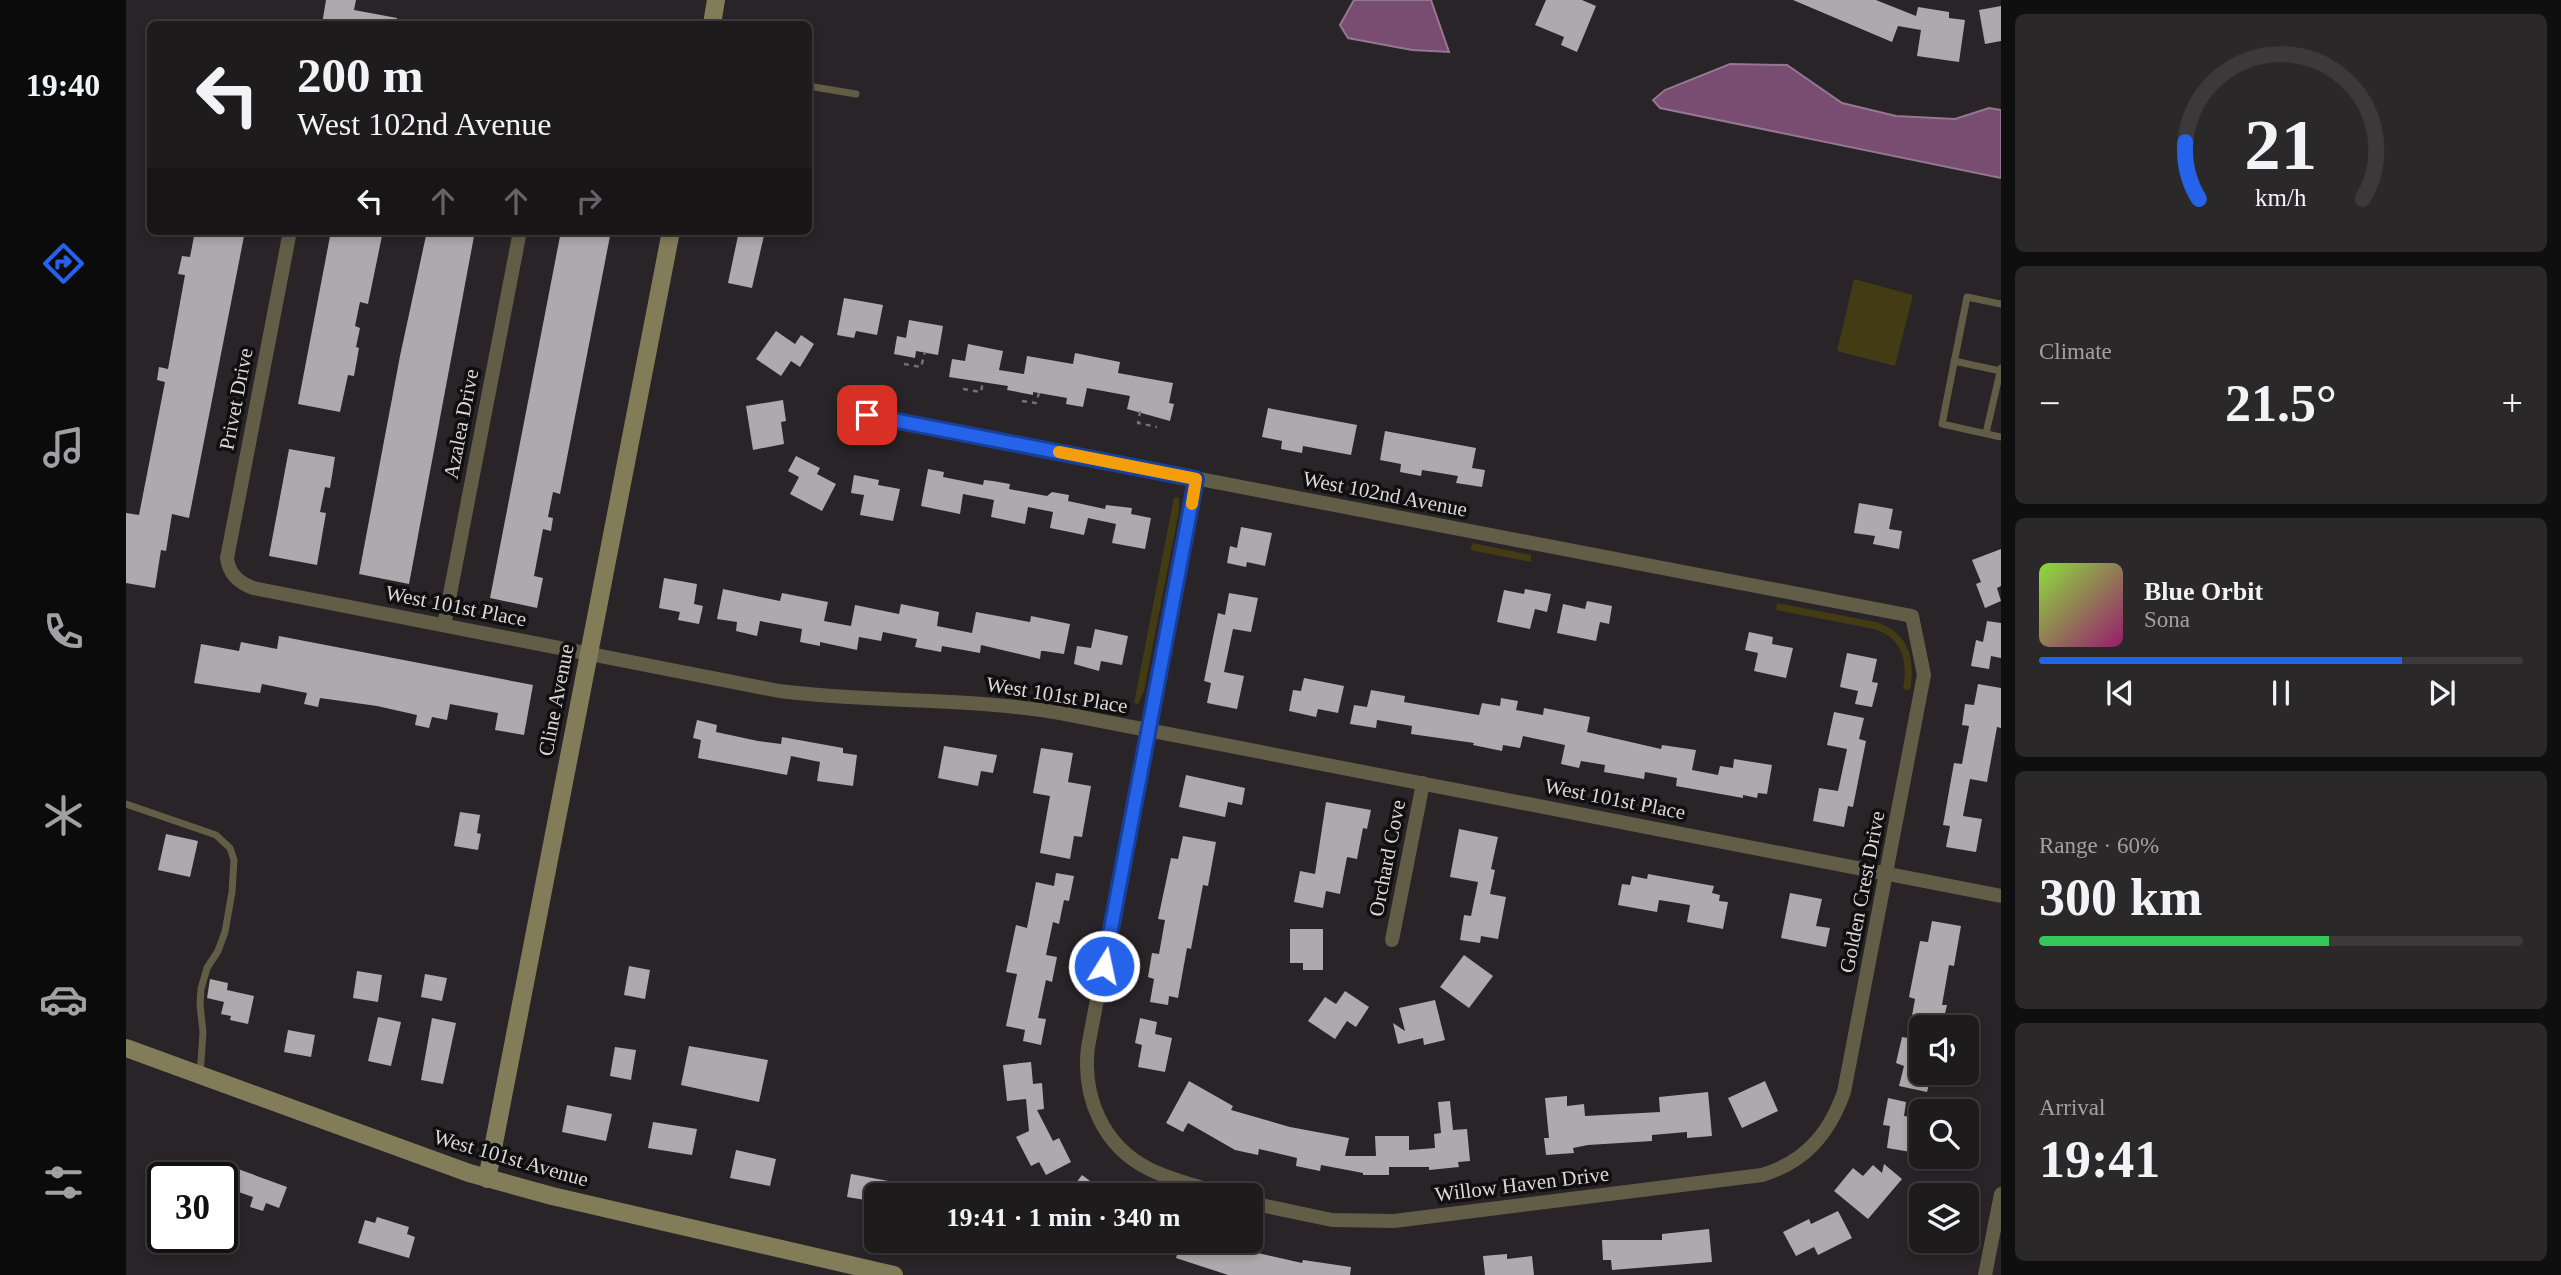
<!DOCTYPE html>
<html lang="en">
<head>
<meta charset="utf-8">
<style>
  :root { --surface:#1e1b1d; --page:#2b282a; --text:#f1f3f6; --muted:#a1a1a4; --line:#3c393b; --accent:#2563eb }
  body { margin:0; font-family:Georgia,serif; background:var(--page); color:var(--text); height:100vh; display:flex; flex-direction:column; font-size:26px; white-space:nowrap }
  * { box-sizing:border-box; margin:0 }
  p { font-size:23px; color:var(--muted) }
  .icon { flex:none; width:38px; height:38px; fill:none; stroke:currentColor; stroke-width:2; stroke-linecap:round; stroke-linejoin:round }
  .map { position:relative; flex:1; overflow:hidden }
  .details { display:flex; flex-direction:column; gap:14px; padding:14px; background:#100f10; width:560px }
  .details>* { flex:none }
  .top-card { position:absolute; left:21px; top:21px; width:665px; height:214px; border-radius:10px; box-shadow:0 4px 10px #0003,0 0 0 2px var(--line); background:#1e1b1d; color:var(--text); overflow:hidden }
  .fabs { position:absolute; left:1783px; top:1015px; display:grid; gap:14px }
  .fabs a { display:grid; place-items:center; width:70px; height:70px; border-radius:10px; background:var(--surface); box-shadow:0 4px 10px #0003,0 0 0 2px var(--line); font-size:35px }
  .speed { position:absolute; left:21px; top:1162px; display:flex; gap:14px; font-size:35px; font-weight:700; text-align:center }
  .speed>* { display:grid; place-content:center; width:91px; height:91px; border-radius:50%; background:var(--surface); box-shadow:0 4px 10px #0003,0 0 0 2px var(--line); line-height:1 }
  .speed .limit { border:4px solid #111; border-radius:10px; background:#fff; color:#111 }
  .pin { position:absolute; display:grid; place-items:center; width:60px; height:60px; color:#fff; margin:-30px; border-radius:14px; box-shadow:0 4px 10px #0006 }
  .me { position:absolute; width:77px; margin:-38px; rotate:10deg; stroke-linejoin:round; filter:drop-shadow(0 0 5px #0008) }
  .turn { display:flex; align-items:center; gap:24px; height:147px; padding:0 35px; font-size:32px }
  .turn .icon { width:91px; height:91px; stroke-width:2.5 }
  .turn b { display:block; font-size:49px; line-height:60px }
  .lanes { display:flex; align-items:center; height:66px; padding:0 35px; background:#0003; justify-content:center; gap:35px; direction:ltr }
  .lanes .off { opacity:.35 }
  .big { font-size:52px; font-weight:700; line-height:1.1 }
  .details .widget { flex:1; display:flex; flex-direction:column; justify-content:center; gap:10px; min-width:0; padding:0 24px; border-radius:10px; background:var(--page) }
  .details .dial { align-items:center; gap:0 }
  .dial svg { height:182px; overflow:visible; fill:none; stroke:var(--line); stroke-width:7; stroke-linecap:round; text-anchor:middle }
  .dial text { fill:var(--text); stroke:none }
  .song { display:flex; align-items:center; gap:21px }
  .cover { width:84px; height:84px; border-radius:10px; background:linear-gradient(135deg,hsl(90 70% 55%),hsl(320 70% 35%)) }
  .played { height:7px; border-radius:4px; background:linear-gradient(90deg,var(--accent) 75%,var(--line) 75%) }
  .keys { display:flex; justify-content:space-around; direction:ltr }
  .heat { display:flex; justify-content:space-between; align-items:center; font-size:38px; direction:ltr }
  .charge { height:10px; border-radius:5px; background:linear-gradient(90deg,#34c759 60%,var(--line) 0) }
  .trip { position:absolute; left:738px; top:1183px; width:399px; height:70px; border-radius:10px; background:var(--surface); box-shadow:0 4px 10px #0003,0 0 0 2px var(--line); font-weight:700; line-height:70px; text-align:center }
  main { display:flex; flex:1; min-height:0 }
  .tabs { display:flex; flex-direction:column; width:126px; justify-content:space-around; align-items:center; background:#0c0b0c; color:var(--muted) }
  .tabs .icon { width:49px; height:49px }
  .tabs .selected { color:var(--accent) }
  .tabs b { font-size:32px; color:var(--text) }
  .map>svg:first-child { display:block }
  .green { fill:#433b14 }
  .water { fill:#794d71; stroke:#967790; stroke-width:2 }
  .building { fill:#aea9ad }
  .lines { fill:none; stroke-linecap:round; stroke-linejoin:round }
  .path { stroke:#757174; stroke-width:2.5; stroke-dasharray:5 5; stroke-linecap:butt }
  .lane { stroke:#615d46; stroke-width:7 }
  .street { stroke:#615d46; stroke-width:14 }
  .secondary { stroke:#837c58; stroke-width:18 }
  .route-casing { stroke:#184099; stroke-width:18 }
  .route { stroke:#2563eb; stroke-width:12 }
  .slow { stroke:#f59e0b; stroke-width:12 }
  .labels { text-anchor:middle; stroke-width:7; stroke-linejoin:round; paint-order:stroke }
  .street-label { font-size:21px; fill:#dbd8da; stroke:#100e0f }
</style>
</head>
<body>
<main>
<nav class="tabs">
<b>19:40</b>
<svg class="icon selected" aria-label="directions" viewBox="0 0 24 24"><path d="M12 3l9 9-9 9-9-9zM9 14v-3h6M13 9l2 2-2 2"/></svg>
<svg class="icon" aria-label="music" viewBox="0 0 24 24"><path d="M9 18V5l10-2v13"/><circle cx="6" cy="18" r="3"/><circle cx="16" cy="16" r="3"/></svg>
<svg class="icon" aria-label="phone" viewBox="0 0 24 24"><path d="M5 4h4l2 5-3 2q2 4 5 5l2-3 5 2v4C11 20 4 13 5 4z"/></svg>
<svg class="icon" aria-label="climate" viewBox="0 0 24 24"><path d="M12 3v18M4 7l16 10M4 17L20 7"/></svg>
<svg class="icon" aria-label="car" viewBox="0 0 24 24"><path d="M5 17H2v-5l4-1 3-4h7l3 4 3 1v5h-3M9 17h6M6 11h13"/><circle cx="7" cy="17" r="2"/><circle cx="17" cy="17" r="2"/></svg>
<svg class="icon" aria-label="filters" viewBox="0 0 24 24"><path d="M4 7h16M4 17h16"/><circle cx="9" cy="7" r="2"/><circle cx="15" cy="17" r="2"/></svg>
</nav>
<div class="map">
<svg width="1875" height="1275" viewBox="0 0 1875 1275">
  <rect width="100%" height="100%" fill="#282427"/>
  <g class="green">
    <path d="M1728,279l59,16 -18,71 -58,-15z"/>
    <path d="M1048,497l5,1v13l-35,180 -6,13 -4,-1z"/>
    <path d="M1347,543l58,12v7l-61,-12z"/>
    <path d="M1651,603l99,19c32,10 40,36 34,68l-7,-1c5,-27 0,-51 -29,-60l-98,-19z"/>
  </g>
  <g class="water">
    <path d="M1228,0h77l18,52 -37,-2 -64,-12 -8,-13z"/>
    <path d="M1604,64l57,1 55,38 54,13 59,3 34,-11 12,2v68l-341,-70 -7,-8 12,-10z"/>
  </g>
  <g class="building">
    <path d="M200,0h30l-2,10 43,8 -1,6h-74z"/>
    <path d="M1420,0h36l14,6 -19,46 -16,-7 3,-8 -29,-12z"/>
    <path d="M1667,0h83l40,16 2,-9 31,5v6l16,2 -6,42 -42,-6 4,-26 -23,-4 -6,16z"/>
    <path d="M1875,6v35l-16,3 -6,-34z"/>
    <path d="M69,231h50l-56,287 -17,-4 -6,37 -5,-1 -6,38 -29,-5v-70l13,2 26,-133 -8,-2 2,-13 9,2 17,-94 -7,-1 4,-18 8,1z"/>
    <path d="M205,231h52l-15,73 -8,-2 -5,24 5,2 -4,19 3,1 -5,28 -6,-1 -8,37 -42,-8z"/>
    <path d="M301,231h48l-66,353 -50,-10 41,-218z"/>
    <path d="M435,231h50l-51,263 -7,-2 -5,25 5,1 -2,13 -8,-2 -9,47 9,2 -6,30 -47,-10z"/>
    <path d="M613,231h26l-13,57 -24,-5z"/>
    <path d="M718,298l39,7 -6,30 -21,-4 -2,7 -17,-3z"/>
    <path d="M783,320l34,6 -5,29 -22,-4 -1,7 -21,-4 3,-18 9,2z"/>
    <path d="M650,331l19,13 6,-9 13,9 -14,23 -9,-6 -10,15 -25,-17z"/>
    <path d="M842,344l35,7 -4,19 25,4 3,-18 46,8 2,-11 45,9 -2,11 55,10 -4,20 5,1 -4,17 -43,-12 3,-13 -43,-8 -4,19 -17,-3 1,-6 -34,-6v3l-26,-5 1,-4 -59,-9 3,-18 13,2z"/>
    <path d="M657,400l3,21 -5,1 3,22 -31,6 -7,-44z"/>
    <path d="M1142,408l89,17 -6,30 -48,-9 -1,7 -21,-4 1,-8 -20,-4z"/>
    <path d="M1259,431l91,17 -4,20 13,2 -3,17 -26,-4 2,-7 -36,-6 -1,6 -21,-4 1,-8 -21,-4z"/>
    <path d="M163,449l46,8 -5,31 -5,-1 -5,25 6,1 -9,52 -48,-9z"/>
    <path d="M670,456l24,12 -3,6 19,10 -14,27 -32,-17 9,-17 -11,-6z"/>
    <path d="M802,469l16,3 -1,5 40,8 1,-5 9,1 17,3 -1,5 38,7 5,-4 17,3 -1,6 37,8 1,-4 26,3 -1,6 20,4 -6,31 -33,-6 4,-19 -28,-6 -4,17 -34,-7 3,-16 -25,-5 -3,17 -34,-7 3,-17 -31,-6 -3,20 -39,-8z"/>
    <path d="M728,475l25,5 -1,5 22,4 -7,32 -33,-6 4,-20 -13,-2z"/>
    <path d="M1733,503l34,6 -4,20 13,2 -3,18 -26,-5 2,-8 -21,-3z"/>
    <path d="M1115,527l31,6 -7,33 -18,-4 -1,5 -19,-4 3,-17 7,2z"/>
    <path d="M1875,549v37l-4,2 4,13 -16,7 -9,-24 5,-2 -9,-22z"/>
    <path d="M538,578l33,6 -3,20 9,2 -4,18 -21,-4 2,-8 -21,-4z"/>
    <path d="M597,589l57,12 2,-8 46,9 -4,19 27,5 4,-21 44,9 2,-10 38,8 -2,14 35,7 4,-21 54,10 1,-6 39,8 -6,30 -20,-3h-3l-1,8 -59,-14 -1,8 -38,-7 -1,6 -26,-5 2,-8 -34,-7 -2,9 -22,-4 -2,13 -37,-8v4l-20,-4 2,-13 -42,-8 -3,15 -21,-5 1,-9 -20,-3z"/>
    <path d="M1399,589l26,5 -4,18 -12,-3 -5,20 -33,-7 7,-32 20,4z"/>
    <path d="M1103,593l29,5 -7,34 -18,-3 -9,43 20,4 -7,33 -30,-6 4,-20 -7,-2 14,-68 7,2z"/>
    <path d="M1461,601l25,5 -3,18 -9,-2 -4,19 -39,-8 6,-29 22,5z"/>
    <path d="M1861,621l14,2v35l-10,-2 -2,13 -18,-3 5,-26 7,2z"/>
    <path d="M969,629l33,7 -6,29 -21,-4 -2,10 -25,-7 3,-18 14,2z"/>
    <path d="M1623,632l24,5 -1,7 21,4 -7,30 -32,-7 4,-18 -13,-3z"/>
    <path d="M153,636l254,49 -9,50 -29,-5 3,-17 -48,-9 -3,16 -15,-3 -3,11 -14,-3 2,-10 -40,-9 -57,-8 -2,9 -14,-3 3,-11 -45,-9 -2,9 -66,-10 7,-39 38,7 2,-9 36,7z"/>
    <path d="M1721,653l30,6 -5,23 6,1 -6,24 -17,-3 3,-13 -18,-4z"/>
    <path d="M1178,678l40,8 -6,27 -20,-4 -2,8 -27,-6 4,-21 8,1z"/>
    <path d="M1852,684l23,4v40l-4,-1 -10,55 -17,-3 -7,37 19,3 -6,33 -30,-5 4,-21 -7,-1 11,-62 8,1 7,-38 -7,-1 3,-21 9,1z"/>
    <path d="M1245,690l34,6 -1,6 75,13 3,-12 18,3 1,-8 17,3 -2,9 27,5 1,-7 46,9 -3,15 74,17 1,-4 34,5 -4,20 26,5 2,-9 13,2 1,-9 38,6 -5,29 -9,-1 -1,5 -14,-3v3l-67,-12 1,-8 -32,-6 -1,7 -40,-7 1,-7 -24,-4 -2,7 -18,-4 4,-19 -42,-9 -3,12 -17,-3 -1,6 -29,-6 1,-2 -63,-9 1,-8 -35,-6 -1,8 -26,-4 4,-19 13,2z"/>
    <path d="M1708,712l30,6 -5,21 7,2 -13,66 -5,-1 -4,21 -31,-6 6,-33 19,3 9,-42 -20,-4z"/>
    <path d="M571,720l20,5 -1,7 42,9 23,3 1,-7 61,11v5l14,2 -4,31 -36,-5 3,-19 -29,-6 -4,19 -89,-17 3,-18 -8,-2z"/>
    <path d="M818,746l53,9 -4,18 -12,-2 -3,15 -40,-8z"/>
    <path d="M915,748l32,5 -5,29 23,4 -9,51 -8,-1 -4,23 -30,-6 10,-57 -17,-3z"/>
    <path d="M1060,775l59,13 -3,17 -14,-3 -3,15 -46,-10z"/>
    <path d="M1200,802l45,8 -4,19 -4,-1 -6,31 -10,-2 -7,37 -14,-3 -3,17 -29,-6 6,-31 15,3z"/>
    <path d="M334,812l20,3 -3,18 4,1 -3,16 -24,-4z"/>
    <path d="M1333,829l39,8 -7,32 4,1 -5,24 16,3 -8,42 -17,-3 -1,7 -20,-3 4,-25 7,1 7,-34 -28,-5z"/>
    <path d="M40,834l32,7 -8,36 -32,-7z"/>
    <path d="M1057,836l33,6 -8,44 -5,-1 -12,64 -4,-1 -9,50 -9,-2 -1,9 -18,-3 4,-23 -6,-2 4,-24 7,1 6,-34 -7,-1 13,-61 7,1z"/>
    <path d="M930,873l18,3 -5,25 -5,-1 -5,24 -6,-2 -7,33 11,2 -5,25 -6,-2 -8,38 8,1 -5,26 -18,-4 2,-11 -19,-4 11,-52 -11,-2 10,-47 11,3 9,-46 18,4z"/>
    <path d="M1522,874l66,12 -2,7 8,2 -1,6 9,1 -5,27 -36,-7 3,-17 -31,-5 -2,12 -39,-7 4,-21 8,1 2,-9 15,3z"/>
    <path d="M1664,893l32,6 -6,27 14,2 -4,19 -45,-9z"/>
    <path d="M1806,921l29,5 -7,40 -5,-1 -7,40h5l-4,17 -4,-1 -1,6h-16l-5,26 5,1v19h10l-5,19 -28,-6 5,-20 -8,-3 6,-26 6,1 7,-39 -6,-2 11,-56 8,1z"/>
    <path d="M1164,929h33v41h-20v-7h-13z"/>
    <path d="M1338,955l29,21 -24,32 -29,-21z"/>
    <path d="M503,966l21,4 -5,29 -21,-4z"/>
    <path d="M231,971l25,4 -4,27 -25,-4z"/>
    <path d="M299,974l22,4 -5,23 -21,-4z"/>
    <path d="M84,979l18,4 -1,7 27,6 -6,28 -18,-4 1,-4 -10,-2 3,-12 -17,-4z"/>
    <path d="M1219,991l24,16 -13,20 -9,-6 -12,18 -27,-18 17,-24 11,7z"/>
    <path d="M1309,1000l10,40 -21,5 -1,-7 -25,6 -5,-21 12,8 -6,-23z"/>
    <path d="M252,1017l23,5 -10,44 -23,-5z"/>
    <path d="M306,1018l24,5 -13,61 -22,-4z"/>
    <path d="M1014,1018l17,4 -2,12 17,4 -7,34 -27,-5 4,-22 -7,-2z"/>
    <path d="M162,1030l27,5 -4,22 -27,-5z"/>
    <path d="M563,1046l79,14 -9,42 -78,-17z"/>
    <path d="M489,1047l21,3 -5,30 -21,-4z"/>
    <path d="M905,1062l2,22 9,-1 2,26 -7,1 16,31 6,-3 12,24 -25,13 -7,-13 -8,4 -15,-29 13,-6 -3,-32 -19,2 -4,-36z"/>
    <path d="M1063,1081l44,25 -2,4 59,17 59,11 -4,18h31l-1,-20h34v14l26,-2 -1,-14 7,-1 -3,-31 12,-1 3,29 14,-1 3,32 -12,1 1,5 -30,3v-3h-40v8h-26v-2l-42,-8 -1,6 -24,-5 1,-8 -38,-9 -1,6 -23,-5 -47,-27 -5,9 -17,-9z"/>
    <path d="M1639,1081l13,30 -36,17 -14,-30z"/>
    <path d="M1582,1092l4,44 -25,2v-6l-35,3v6l-64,4 -15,3 1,5 -28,2 -2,-17h5l-4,-40 22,-2v10l17,-2 1,12 75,-4 -1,-15z"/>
    <path d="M1762,1098l18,4 -2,14 18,2 -5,35 -30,-5 3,-22 -7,-1z"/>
    <path d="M441,1105l45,9 -6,27 -44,-9z"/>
    <path d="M527,1122l44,7 -5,26 -44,-7z"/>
    <path d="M610,1150l40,9 -6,27 -40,-8z"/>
    <path d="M1758,1164l18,15 -34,40 -34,-28 19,-23 10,8 10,-11 9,8z"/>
    <path d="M112,1169l49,18 -8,21 -13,-5 -3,8 -13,-4 3,-10 -23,-8z"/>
    <path d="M725,1174l80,15 -1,6h-53v7l-30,-5z"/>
    <path d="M956,1175l27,20h-42z"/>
    <path d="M1712,1211l14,27 -34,17 -4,-8 -18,9 -13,-24 26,-13 2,5z"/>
    <path d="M251,1217l32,10 -2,7 8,3 -6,21 -51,-15 7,-23 10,3z"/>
    <path d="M1583,1229l3,33 -100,8 -1,-10h-8l-1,-20h60v-6z"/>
    <path d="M985,1241h41l-3,14 -39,-9z"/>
    <path d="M1055,1241h41l11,3 -1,3 70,16 1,-3 48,7 -1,8h-122l-52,-17z"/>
    <path d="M1381,1254v5l25,-3 2,19h-49l-2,-19z"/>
  </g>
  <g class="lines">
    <g class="path">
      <path d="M778,364l17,3 4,-15"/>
      <path d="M837,389l18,3 2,-11"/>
      <path d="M896,401l14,2 3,-10"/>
      <path d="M1014,411l-2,12 19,4"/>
    </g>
    <g class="lane">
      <path d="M682,86l48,8"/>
      <path d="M1875,304l-34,-7 -25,127 59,13"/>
      <path d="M1828,361l47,10"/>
      <path d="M1860,433l15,-65"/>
      <path d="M0,804l90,31 14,13 4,12 -2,32 -7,40 -7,19 -11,17 -6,21 -1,16 3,27 -3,44"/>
    </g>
    <g class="street">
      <path d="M164,231l-63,327c2,16 11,24 26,30l526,103c94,12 188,6 281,22l941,183"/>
      <path d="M725,412l1061,204 12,59 -80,417c-15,42 -39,70 -82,83l-368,46 -62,-1 -81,-17"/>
      <path d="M1070,479l-108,568c-6,50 15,99 61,122 24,12 52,18 78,26"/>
      <path d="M318,625l76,-394"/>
      <path d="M1266,940l31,-157"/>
      <path d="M1859,1275l16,-81"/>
    </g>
    <g class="secondary">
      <path d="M586,24l4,-24"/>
      <path d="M0,1048l343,125 83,23 342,79"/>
      <path d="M361,1179l184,-948"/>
    </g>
  </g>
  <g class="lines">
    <g class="route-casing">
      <path id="route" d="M741,415l329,64 -92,487"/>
    </g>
    <use href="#route" class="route"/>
    <path class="slow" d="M933,452l137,27 -4,25"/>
  </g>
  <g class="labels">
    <g class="street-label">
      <text transform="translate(110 399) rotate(-79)" y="7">Privet Drive</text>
      <text transform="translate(335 424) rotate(-79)" y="7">Azalea Drive</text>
      <text transform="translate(1259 494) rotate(11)" y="7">West 102nd Avenue</text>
      <text transform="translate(330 606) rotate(11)" y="7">West 101st Place</text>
      <text transform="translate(931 695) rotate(9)" y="7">West 101st Place</text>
      <text transform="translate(430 700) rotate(-79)" y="7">Cline Avenue</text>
      <text transform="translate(1489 799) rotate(11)" y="7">West 101st Place</text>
      <text transform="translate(1261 858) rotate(-79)" y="7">Orchard Cove</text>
      <text transform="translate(1736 892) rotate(-79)" y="7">Golden Crest Drive</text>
      <text transform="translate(385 1158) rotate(16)" y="7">West 101st Avenue</text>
      <text transform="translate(1396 1184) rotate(-7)" y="7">Willow Haven Drive</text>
    </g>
  </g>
</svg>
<div class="fabs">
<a><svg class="icon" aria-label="sound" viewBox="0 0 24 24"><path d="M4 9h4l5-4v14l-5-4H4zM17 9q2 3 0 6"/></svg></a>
<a><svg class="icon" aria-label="search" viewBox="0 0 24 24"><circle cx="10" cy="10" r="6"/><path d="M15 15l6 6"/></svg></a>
<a><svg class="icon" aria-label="layers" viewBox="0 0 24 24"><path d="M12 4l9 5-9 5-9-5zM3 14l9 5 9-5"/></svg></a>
</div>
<div class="speed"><div class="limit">30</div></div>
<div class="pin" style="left:741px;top:415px;background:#d93025"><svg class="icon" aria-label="arrive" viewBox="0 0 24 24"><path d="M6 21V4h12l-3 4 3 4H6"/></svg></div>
<svg class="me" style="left:978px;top:966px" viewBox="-20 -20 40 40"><circle r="17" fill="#2563eb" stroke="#fff" stroke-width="3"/><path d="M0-11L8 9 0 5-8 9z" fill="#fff"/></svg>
<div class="trip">19:41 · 1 min · 340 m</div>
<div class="top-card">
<div class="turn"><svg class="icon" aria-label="left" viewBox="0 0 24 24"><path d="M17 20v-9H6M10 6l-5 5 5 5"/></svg><div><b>200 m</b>West 102nd Avenue</div></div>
<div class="lanes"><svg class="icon" aria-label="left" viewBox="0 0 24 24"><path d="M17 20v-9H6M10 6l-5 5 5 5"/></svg><svg class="icon off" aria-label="ahead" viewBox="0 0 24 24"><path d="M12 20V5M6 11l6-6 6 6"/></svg><svg class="icon off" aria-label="ahead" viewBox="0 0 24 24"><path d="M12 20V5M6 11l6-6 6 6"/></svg><svg class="icon off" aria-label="right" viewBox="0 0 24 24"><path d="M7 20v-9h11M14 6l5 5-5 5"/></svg></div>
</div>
</div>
<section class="details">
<div class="widget dial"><svg viewBox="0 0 100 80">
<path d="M14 69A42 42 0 1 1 86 69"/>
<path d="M14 69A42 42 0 0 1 8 44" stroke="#2563eb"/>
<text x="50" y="56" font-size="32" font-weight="700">21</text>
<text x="50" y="72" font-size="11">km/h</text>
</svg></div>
<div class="widget"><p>Climate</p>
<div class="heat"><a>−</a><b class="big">21.5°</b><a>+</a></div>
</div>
<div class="widget">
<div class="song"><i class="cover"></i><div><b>Blue Orbit</b><p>Sona</p></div></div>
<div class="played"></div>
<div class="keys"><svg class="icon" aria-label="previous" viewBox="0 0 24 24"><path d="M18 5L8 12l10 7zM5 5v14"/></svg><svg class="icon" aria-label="pause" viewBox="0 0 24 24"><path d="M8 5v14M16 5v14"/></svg><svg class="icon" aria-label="next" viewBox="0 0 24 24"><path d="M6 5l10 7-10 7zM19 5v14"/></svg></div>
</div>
<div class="widget"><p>Range · 60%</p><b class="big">300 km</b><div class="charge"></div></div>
<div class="widget"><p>Arrival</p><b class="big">19:41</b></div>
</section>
</main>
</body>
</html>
